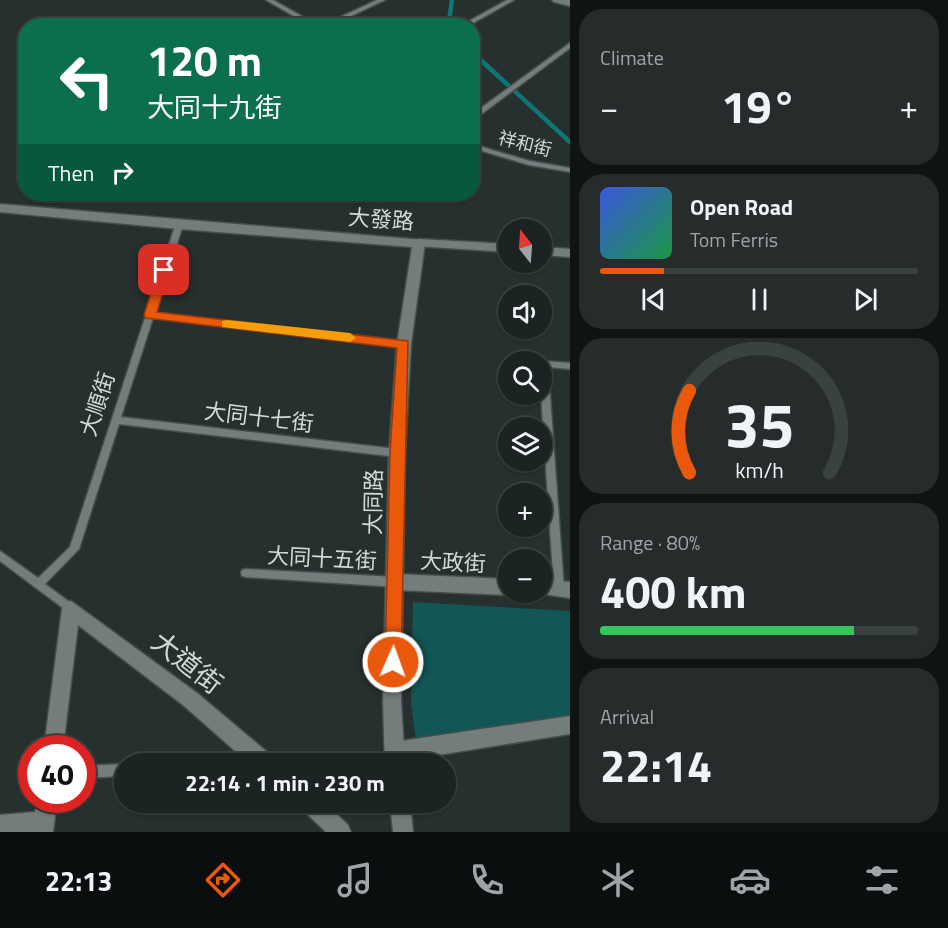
<!DOCTYPE html>
<html lang="en">
<head>
<meta charset="utf-8">
<style>
  :root { --surface:#1c2423; --page:#252c2b; --text:#f1f3f6; --muted:#a0a4a6; --line:#3a4141; --accent:#ea580c }
  body { margin:0; font-family:"Titillium Web","Noto Sans TC",sans-serif; background:var(--page); color:var(--text); height:100vh; display:flex; flex-direction:column; font-size:22px; white-space:nowrap }
  * { box-sizing:border-box; margin:0 }
  p { font-size:20px; color:var(--muted) }
  .icon { flex:none; width:33px; height:33px; fill:none; stroke:currentColor; stroke-width:2; stroke-linecap:round; stroke-linejoin:round }
  .map { position:relative; flex:1; overflow:hidden }
  .panel { display:flex; flex-direction:column; gap:9px; padding:9px; background:#0f1413; width:378px }
  .panel>* { flex:none }
  .banner { position:absolute; left:18px; top:18px; width:462px; height:183px; border-radius:24px; box-shadow:0 2px 4px #0004,0 0 0 2px var(--line); background:#0b6e4f; color:#fff; overflow:hidden }
  .needle { width:39px; rotate:343deg }
  .controls { position:absolute; left:498px; top:219px; display:grid; gap:12px }
  .controls a { display:grid; place-items:center; width:54px; height:54px; border-radius:50%; background:var(--surface); box-shadow:0 2px 4px #0004,0 0 0 2px var(--line); font-size:30px }
  .speed { position:absolute; left:18px; top:735px; display:flex; gap:12px; font-size:30px; font-weight:700; text-align:center }
  .speed>* { display:grid; place-content:center; width:78px; height:78px; border-radius:50%; background:var(--surface); box-shadow:0 2px 4px #0004,0 0 0 2px var(--line); line-height:1 }
  .speed .limit { border:9px solid #d22; background:#fff; color:#111 }
  .pin { position:absolute; display:grid; place-items:center; width:51px; height:51px; color:#fff; margin:-26px; border-radius:12px; box-shadow:0 3px 9px #0006 }
  .me { position:absolute; width:66px; margin:-33px; rotate:2deg; stroke-linejoin:round; filter:drop-shadow(0 0 4px #0008) }
  .turn { display:flex; align-items:center; gap:21px; height:126px; padding:0 30px; font-size:27px }
  .turn .icon { width:78px; height:78px; stroke-width:2.5 }
  .turn b { display:block; font-size:42px; line-height:51px }
  .then { display:flex; align-items:center; height:57px; padding:0 30px; background:#0003; gap:12px; font-size:22px }
  .big { font-size:45px; font-weight:700; line-height:1.1 }
  .panel .widget { flex:1; display:flex; flex-direction:column; justify-content:center; gap:9px; min-width:0; padding:0 21px; border-radius:24px; background:var(--page) }
  .panel .dial { align-items:center; gap:0 }
  .dial svg { height:156px; overflow:visible; fill:none; stroke:var(--line); stroke-width:7; stroke-linecap:round; text-anchor:middle }
  .dial text { fill:var(--text); stroke:none }
  .song { display:flex; align-items:center; gap:18px }
  .cover { width:72px; height:72px; border-radius:9px; background:linear-gradient(135deg,hsl(230 70% 55%),hsl(140 70% 35%)) }
  .played { height:6px; border-radius:3px; background:linear-gradient(90deg,var(--accent) 20%,var(--line) 20%) }
  .keys { display:flex; justify-content:space-around; direction:ltr }
  .heat { display:flex; justify-content:space-between; align-items:center; font-size:33px; direction:ltr }
  .charge { height:9px; border-radius:4px; background:linear-gradient(90deg,#34c759 80%,var(--line) 0) }
  .trip { position:absolute; left:114px; top:753px; width:342px; height:60px; border-radius:30px; background:var(--surface); box-shadow:0 2px 4px #0004,0 0 0 2px var(--line); font-weight:700; line-height:60px; text-align:center }
  .dock { display:flex; height:96px; justify-content:space-around; align-items:center; background:#0b0e0e; color:var(--muted) }
  .dock .icon { width:42px; height:42px }
  .dock .active { color:var(--accent) }
  .dock b { font-size:27px; color:var(--text) }
  main { display:flex; flex:1; min-height:0 }
  .map>svg:first-child { display:block }
  .green { fill:#125655 }
  .lines { fill:none; stroke-linecap:round; stroke-linejoin:round }
  .stream { stroke:#0f7675; stroke-width:4.5 }
  .lane-casing { stroke:#454e4d; stroke-width:3 }
  .street-casing { stroke:#454e4d; stroke-width:3 }
  .secondary-casing { stroke:#454e4d; stroke-width:3 }
  .lane { fill:#727d7c; fill-rule:evenodd }
  .street { fill:#727d7c; fill-rule:evenodd }
  .secondary { fill:#727d7c; fill-rule:evenodd }
  .route { fill:#ea580c; stroke:#983908; stroke-width:1.5 }
  .slow { fill:#f59e0b }
  .labels { text-anchor:middle; stroke-width:6; stroke-linejoin:round; paint-order:stroke }
  .far-street-label { font-size:18px; fill:#d2d8d8; stroke:#26302f }
  .street-label { font-size:22px; fill:#d2d8d8; stroke:#26302f }
  .near-street-label { font-size:27px; fill:#d2d8d8; stroke:#26302f }
</style>
</head>
<body>
<main>
<div class="map">
<svg width="570" height="832" viewBox="0 0 570 832">
  <rect width="100%" height="100%" fill="#26302f"/>
  <path class="green" d="M413,602l157,9v107l-154,23 -5,-37z"/>
  <g class="lines">
    <g class="stream">
      <path d="M452,0l-3,21 4,5"/>
      <path d="M472,52l98,90"/>
    </g>
    <g class="lane-casing">
      <g id="lane">
        <path d="M266,0h7l46,26h-8z"/>
        <path d="M377,0h8l-55,26h-9z"/>
        <path d="M507,0h7l-46,26h-8z"/>
        <path d="M570,43v5l-98,73v-6l9,-7z"/>
        <path d="M472,144l58,17 40,7v4l-41,-7 -57,-17z"/>
        <path d="M176,223h6l1,2 -28,88 249,28 4,3 -4,3 -251,-29 -32,99 276,32 3,1 2,3 -2,3 -3,1 -278,-33 -40,125 -34,35 30,22 1,3 -1,3 -4,2 -71,-53v-10l38,27 32,-31z"/>
        <path d="M543,361l27,2v6l-22,-2 16,222 -1,3 -4,2 -4,-2 -1,-3 -13,-195v-32z"/>
        <path d="M246,569l150,8 4,2 1,3 -1,3 -4,2 -150,-10 -4,-1 -1,-3 1,-3z"/>
        <path d="M124,764v12l-42,2v-12z"/>
      </g>
    </g>
    <g class="street-casing">
      <g id="street">
        <path d="M552,0h18v6l-16,-4z"/>
        <path d="M419,239l89,5v8l-93,-6v-6z"/>
        <path d="M542,247l28,2v8l-28,-2z"/>
        <path d="M396,574l112,5v13h6l-6,3 -112,-5 -6,-3 -3,-5 3,-5z"/>
        <path d="M542,580l28,2v16l-34,-5 6,-1z"/>
        <path d="M71,601l126,92 76,64 3,7h-26l-67,-59 -105,-80 -15,123h-19l18,-139 3,-6z"/>
        <path d="M570,716v18l-176,28 -7,-3 -3,-7 3,-7 7,-3z"/>
        <path d="M37,800h20l-4,32h-53v-17l35,-3z"/>
        <path d="M299,802h25l24,23 3,7h-25l-24,-23z"/>
      </g>
    </g>
    <g class="secondary-casing">
      <g id="secondary">
        <path d="M0,204l423,36 2,3 -14,101 -6,109 -4,249 4,62h-20l-2,-62 6,-249 8,-109 15,-97 -233,-18 -179,-17z"/>
        <path d="M390,802h20l3,30h-20z"/>
      </g>
    </g>
    <use href="#lane" class="lane"/>
    <use href="#street" class="street"/>
    <use href="#secondary" class="secondary"/>
  </g>
  <path class="route" d="M164,266l6,4 -13,42 251,29 -7,321 -2,5 -6,3 -6,-3 -2,-5 5,-209 7,-105 -251,-30 -2,-3 14,-45z"/>
  <path class="slow" d="M227,320l123,13 6,5 -6,4 -128,-15v-6z"/>
  <g class="labels">
    <g class="far-street-label">
      <text transform="translate(525 144) rotate(14)" y="6">祥和街</text>
    </g>
    <g class="street-label">
      <text transform="translate(381 219) rotate(4)" y="8">大發路</text>
      <text transform="translate(97 404) rotate(-72)" y="8">大順街</text>
      <text transform="translate(259 417) rotate(7)" y="8">大同十七街</text>
      <text transform="translate(373 502) rotate(-89)" y="8">大同路</text>
      <text transform="translate(322 558) rotate(3)" y="8">大同十五街</text>
      <text transform="translate(453 562) rotate(3)" y="8">大政街</text>
    </g>
    <g class="near-street-label">
      <text transform="translate(187 663) rotate(38)" y="9">大道街</text>
    </g>
  </g>
</svg>
<div class="controls">
<a><svg class="needle" viewBox="-14 -14 28 28"><path d="M0-13l5 13h-10z" fill="#e53935"/><path d="M0 13l5-13h-10z" fill="#a0a4a6"/></svg></a>
<a><svg class="icon" aria-label="sound" viewBox="0 0 24 24"><path d="M4 9h4l5-4v14l-5-4H4zM17 9q2 3 0 6"/></svg></a>
<a><svg class="icon" aria-label="search" viewBox="0 0 24 24"><circle cx="10" cy="10" r="6"/><path d="M15 15l6 6"/></svg></a>
<a><svg class="icon" aria-label="layers" viewBox="0 0 24 24"><path d="M12 4l9 5-9 5-9-5zM3 14l9 5 9-5"/></svg></a>
<a>+</a>
<a>−</a>
</div>
<div class="speed"><div class="limit">40</div></div>
<div class="pin" style="left:164px;top:270px;background:#d93025"><svg class="icon" aria-label="arrive" viewBox="0 0 24 24"><path d="M6 21V4h12l-3 4 3 4H6"/></svg></div>
<svg class="me" style="left:393px;top:662px" viewBox="-20 -20 40 40"><circle r="17" fill="#ea580c" stroke="#fff" stroke-width="3"/><path d="M0-11L8 9 0 5-8 9z" fill="#fff"/></svg>
<div class="trip">22:14 · 1 min · 230 m</div>
<div class="banner">
<div class="turn"><svg class="icon" aria-label="left" viewBox="0 0 24 24"><path d="M17 20v-9H6M10 6l-5 5 5 5"/></svg><div><b>120 m</b>大同十九街</div></div>
<div class="then">Then<svg class="icon" aria-label="right" viewBox="0 0 24 24"><path d="M7 20v-9h11M14 6l5 5-5 5"/></svg></div>
</div>
</div>
<section class="panel">
<div class="widget"><p>Climate</p>
<div class="heat"><a>−</a><b class="big">19°</b><a>+</a></div>
</div>
<div class="widget">
<div class="song"><i class="cover"></i><div><b>Open Road</b><p>Tom Ferris</p></div></div>
<div class="played"></div>
<div class="keys"><svg class="icon" aria-label="previous" viewBox="0 0 24 24"><path d="M18 5L8 12l10 7zM5 5v14"/></svg><svg class="icon" aria-label="pause" viewBox="0 0 24 24"><path d="M8 5v14M16 5v14"/></svg><svg class="icon" aria-label="next" viewBox="0 0 24 24"><path d="M6 5l10 7-10 7zM19 5v14"/></svg></div>
</div>
<div class="widget dial"><svg viewBox="0 0 100 80">
<path d="M14 69A42 42 0 1 1 86 69"/>
<path d="M14 69A42 42 0 0 1 14 27" stroke="#ea580c"/>
<text x="50" y="56" font-size="32" font-weight="700">35</text>
<text x="50" y="72" font-size="11">km/h</text>
</svg></div>
<div class="widget"><p>Range · 80%</p><b class="big">400 km</b><div class="charge"></div></div>
<div class="widget"><p>Arrival</p><b class="big">22:14</b></div>
</section>
</main>
<nav class="dock">
<b>22:13</b>
<svg class="icon active" aria-label="directions" viewBox="0 0 24 24"><path d="M12 3l9 9-9 9-9-9zM9 14v-3h6M13 9l2 2-2 2"/></svg>
<svg class="icon" aria-label="music" viewBox="0 0 24 24"><path d="M9 18V5l10-2v13"/><circle cx="6" cy="18" r="3"/><circle cx="16" cy="16" r="3"/></svg>
<svg class="icon" aria-label="phone" viewBox="0 0 24 24"><path d="M5 4h4l2 5-3 2q2 4 5 5l2-3 5 2v4C11 20 4 13 5 4z"/></svg>
<svg class="icon" aria-label="climate" viewBox="0 0 24 24"><path d="M12 3v18M4 7l16 10M4 17L20 7"/></svg>
<svg class="icon" aria-label="car" viewBox="0 0 24 24"><path d="M5 17H2v-5l4-1 3-4h7l3 4 3 1v5h-3M9 17h6M6 11h13"/><circle cx="7" cy="17" r="2"/><circle cx="17" cy="17" r="2"/></svg>
<svg class="icon" aria-label="filters" viewBox="0 0 24 24"><path d="M4 7h16M4 17h16"/><circle cx="9" cy="7" r="2"/><circle cx="15" cy="17" r="2"/></svg>
</nav>
</body>
</html>
